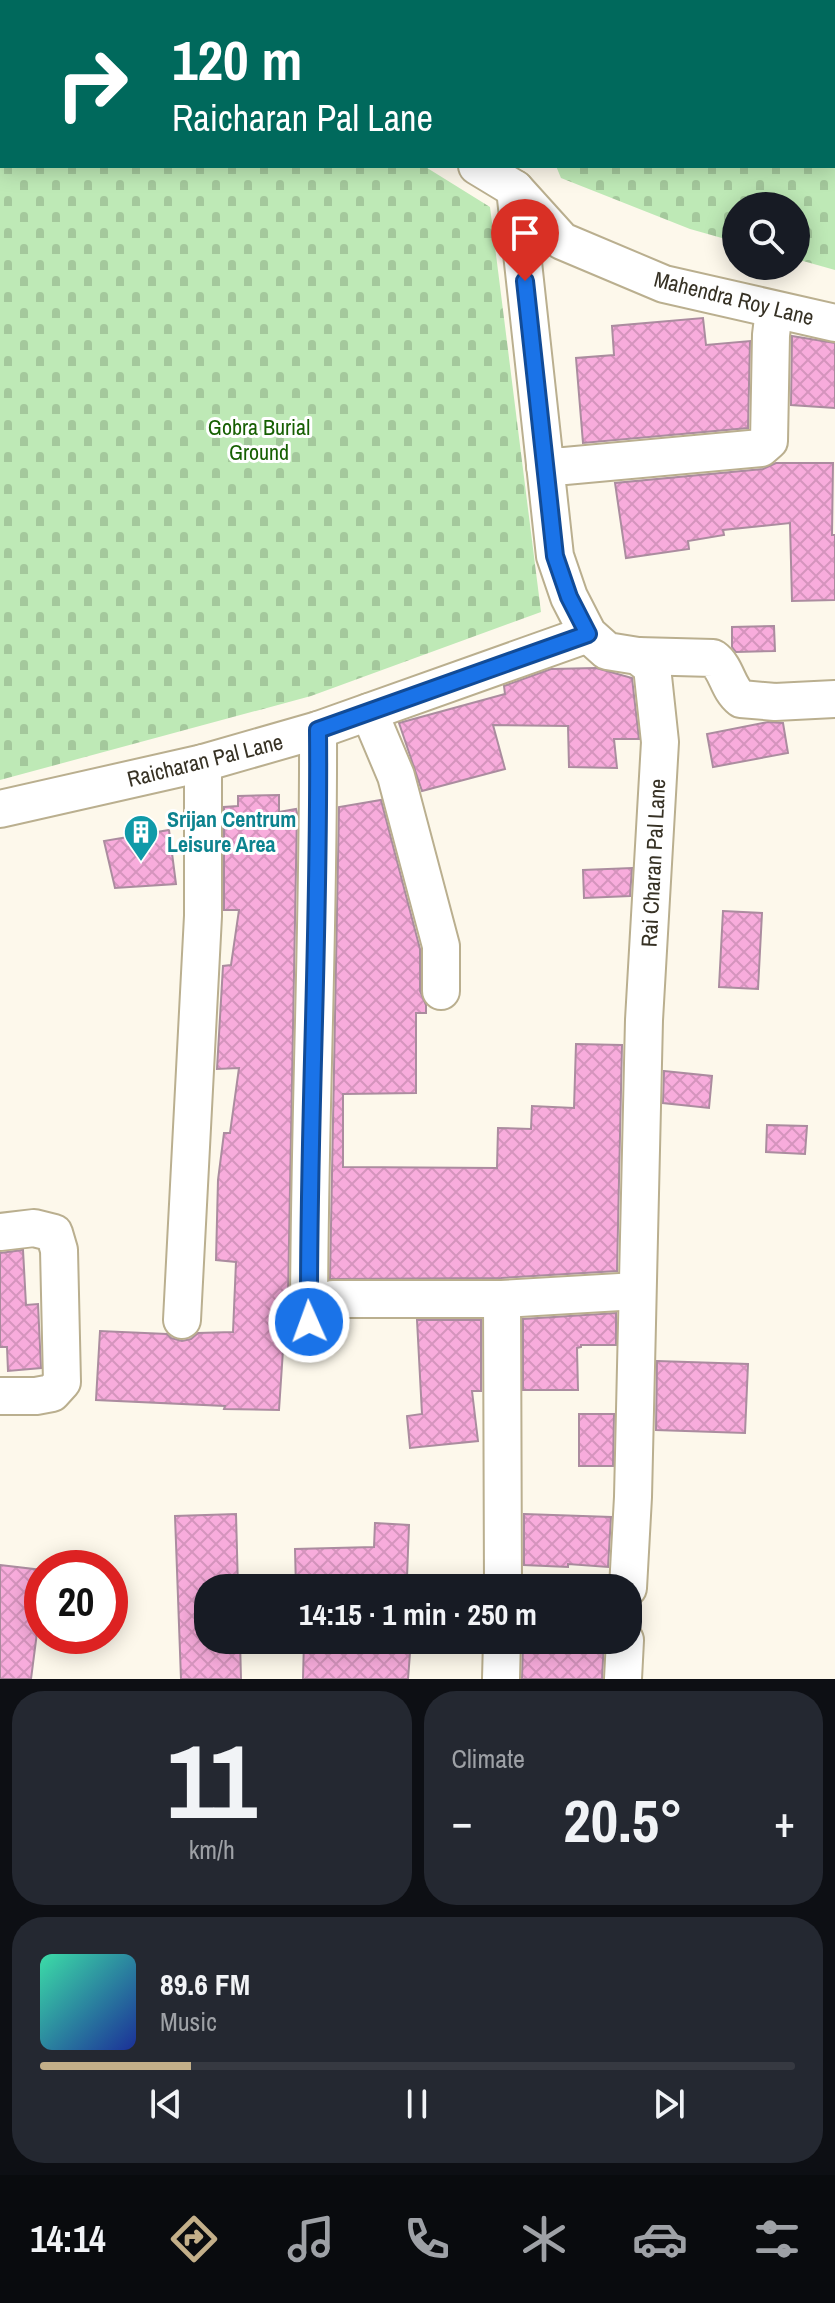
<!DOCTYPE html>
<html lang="en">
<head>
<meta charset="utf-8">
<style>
  :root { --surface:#171b24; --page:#242831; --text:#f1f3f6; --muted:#9ea1a6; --line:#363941; --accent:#c3af89 }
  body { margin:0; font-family:"Archivo Narrow",sans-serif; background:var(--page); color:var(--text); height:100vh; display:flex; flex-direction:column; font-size:30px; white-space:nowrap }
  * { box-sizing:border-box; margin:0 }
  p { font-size:26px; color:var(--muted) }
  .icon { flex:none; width:44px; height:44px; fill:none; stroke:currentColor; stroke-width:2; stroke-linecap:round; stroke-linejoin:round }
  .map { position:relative; height:1679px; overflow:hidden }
  .sheet { display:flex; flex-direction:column; gap:12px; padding:12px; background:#0d0f14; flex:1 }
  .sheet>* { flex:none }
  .top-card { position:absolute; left:0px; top:0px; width:836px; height:168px; box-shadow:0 4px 20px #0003; background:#00695c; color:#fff; overflow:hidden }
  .buttons { position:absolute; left:722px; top:192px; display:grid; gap:16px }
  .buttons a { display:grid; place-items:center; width:88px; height:88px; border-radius:50%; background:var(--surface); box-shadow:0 4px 20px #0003; font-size:40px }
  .speed { position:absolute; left:24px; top:1550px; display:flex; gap:16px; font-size:40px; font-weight:700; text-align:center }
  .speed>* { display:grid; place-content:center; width:104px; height:104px; border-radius:50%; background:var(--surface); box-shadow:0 4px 20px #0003; line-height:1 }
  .speed .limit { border:12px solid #d22; background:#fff; color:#111 }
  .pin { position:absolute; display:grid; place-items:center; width:68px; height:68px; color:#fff; margin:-82px -34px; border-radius:50% 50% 50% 0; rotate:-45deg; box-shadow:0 0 8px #0007 }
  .pin .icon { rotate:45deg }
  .me { position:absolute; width:88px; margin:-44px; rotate:358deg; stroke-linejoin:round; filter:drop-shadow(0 0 6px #0008) }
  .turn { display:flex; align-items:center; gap:28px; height:168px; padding:0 40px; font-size:36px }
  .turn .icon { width:104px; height:104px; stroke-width:2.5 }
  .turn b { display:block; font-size:56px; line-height:68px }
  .big { font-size:60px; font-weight:700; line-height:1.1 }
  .sheet .card { flex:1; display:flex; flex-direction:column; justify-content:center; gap:12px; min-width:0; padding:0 28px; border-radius:32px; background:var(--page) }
  .sheet .dial { align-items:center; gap:0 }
  .dial b { font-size:104px; line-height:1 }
  .song { display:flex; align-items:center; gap:24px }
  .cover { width:96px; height:96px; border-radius:12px; background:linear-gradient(135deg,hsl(160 70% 55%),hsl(230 70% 35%)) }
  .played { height:8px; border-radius:4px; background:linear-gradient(90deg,var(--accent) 20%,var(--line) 20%) }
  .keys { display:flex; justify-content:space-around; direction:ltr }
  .heat { display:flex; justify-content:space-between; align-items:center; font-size:44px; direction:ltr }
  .sheet .tiles { flex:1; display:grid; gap:12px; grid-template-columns:1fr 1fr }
  .card:last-child { grid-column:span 2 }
  .trip { position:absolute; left:194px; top:1574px; width:448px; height:80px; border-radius:32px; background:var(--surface); box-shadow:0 4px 20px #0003; font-weight:700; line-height:80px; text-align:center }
  .tabs { display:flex; height:128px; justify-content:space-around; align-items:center; background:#090b0e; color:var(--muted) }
  .tabs .icon { width:56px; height:56px }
  .tabs .selected { color:var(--accent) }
  .tabs b { font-size:36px; color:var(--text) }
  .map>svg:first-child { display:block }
  .cemetery { fill:url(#cemetery-stones) }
  .building { fill:url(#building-cross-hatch); stroke:#ab8c9f; stroke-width:2 }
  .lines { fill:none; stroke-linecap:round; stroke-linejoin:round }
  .minor-casing { stroke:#baaf8f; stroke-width:40 }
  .minor { stroke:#fff; stroke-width:36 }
  .route-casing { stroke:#114b97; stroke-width:20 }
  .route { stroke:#1a73e8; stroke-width:14 }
  .labels { text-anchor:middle; stroke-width:6; stroke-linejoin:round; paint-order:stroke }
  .street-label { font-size:22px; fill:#363124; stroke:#fff }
  .park-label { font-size:22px; fill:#165f02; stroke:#fff }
  .culture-label { font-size:22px; font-weight:bold; fill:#0d838f; stroke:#fff; text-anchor:start }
</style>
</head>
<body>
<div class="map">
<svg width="835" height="1679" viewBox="0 0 835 1679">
  <defs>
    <pattern id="cemetery-stones" width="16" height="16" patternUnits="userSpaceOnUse" patternTransform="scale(2)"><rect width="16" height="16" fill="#bee9b6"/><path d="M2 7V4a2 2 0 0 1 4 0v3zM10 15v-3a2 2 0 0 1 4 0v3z" fill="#a4c89c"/></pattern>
    <pattern id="building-cross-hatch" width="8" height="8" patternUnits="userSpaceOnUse" patternTransform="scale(2)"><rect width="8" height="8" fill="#f8acdc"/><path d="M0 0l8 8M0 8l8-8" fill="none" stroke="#d594bd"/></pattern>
  </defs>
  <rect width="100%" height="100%" fill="#fdf8eb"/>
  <g class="cemetery">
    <path d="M0,0h224l2,2h-224v164h422l66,41 51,405 -230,84 -311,84z"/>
    <path d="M286,0h549v270l-39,-11v-53h-60v36l-46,-13 -129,-51 -5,-12h278v-164h-546z"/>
  </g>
  <g class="building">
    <path d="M703,318l3,27 44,-4 -2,87 -165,15 -7,-85 38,-3 -2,-29z"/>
    <path d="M792,336l43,7v65l-44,-3z"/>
    <path d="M776,463h57l-1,72h3v65l-43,1 -2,-78 -67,7 1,5 -36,6 1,8 -63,9 -11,-75 148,-14z"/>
    <path d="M774,626l1,25 -39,1 -4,-5v-20z"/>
    <path d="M596,668l36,10 7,61h-25l3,29 -48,-1 -1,-41 -75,-1 12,44 -83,22 -23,-68 106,-29 -1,-8 47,-17z"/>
    <path d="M768,722l15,1 5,30 -75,14 -6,-33z"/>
    <path d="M279,795v17l17,-3 1,4 -9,483 -8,1 3,53 -4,60 -55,-1 1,-3 -129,-6 4,-69 67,3 4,4 11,3 9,-2 7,-6 35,-1 3,-70 -20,-2 2,-80 6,-47h6l9,-65 -22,1 6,-103 8,-1 8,-55h-15v-103l14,-1v-10z"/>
    <path d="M381,800l39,149v42l6,14v8h-10v80l-73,1v73l154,1 1,-40 33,1 1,-23 42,2 2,-64 46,1 -5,226 -116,7 -171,1 9,-472z"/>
    <path d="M169,830l7,54 -61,4 -11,-47z"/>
    <path d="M632,868l-2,28 -46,2 -1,-28z"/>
    <path d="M723,911l39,2 -4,76 -39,-2z"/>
    <path d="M664,1071l48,5 -3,32 -46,-5z"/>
    <path d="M767,1125l40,1 -2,28 -39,-2z"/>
    <path d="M23,1250l3,55 12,-1 3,64 -33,3 -1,-24h-7v-94z"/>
    <path d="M616,1313v32h-35v2l-4,1 1,42h-55v-71z"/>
    <path d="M417,1320h64v71h-9l6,50 -68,7 -3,-32 15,-2z"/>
    <path d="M657,1361l91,3 -3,69 -89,-3z"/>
    <path d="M579,1414h35l-1,52h-34z"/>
    <path d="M236,1514l2,74h-30v52h32l1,39h-60l-6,-163z"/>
    <path d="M524,1514l87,3 -3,50 -40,-3v3l-44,-2z"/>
    <path d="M375,1523l34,2 -2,52 -47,-2v13h-64l-1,-39 79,-2z"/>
    <path d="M0,1565l42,5v24l-11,85h-31z"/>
    <path d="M304,1640h107l-3,39h-105z"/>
    <path d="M567,1640h37l-2,39h-80l1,-34 44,-1z"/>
  </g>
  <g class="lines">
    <g class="minor-casing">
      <g id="minor">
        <path d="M258,0l2,2"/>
        <path d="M477,166l38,23 47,52 102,43 171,39"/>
        <path d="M515,189l40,367 14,41 19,37 19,17 31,5 14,11 8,75 -16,278 -11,477 -5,91"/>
        <path d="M545,466h20l196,-18 8,-7 2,-106 3,-25"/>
        <path d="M638,656l75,2c14,10 14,30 28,41l34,3 60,-3"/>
        <path d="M369,712l27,64 45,170v45"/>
        <path d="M0,809l203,-46 115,-33 270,-96"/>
        <path d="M0,1232l34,-4 20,5 5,17 3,132 -10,11 -16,3h-36"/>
        <path d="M333,1299h169l135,-8"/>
        <path d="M502,1299l1,289"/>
        <path d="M182,1320l21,-404v-153"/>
        <path d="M309,1322c0,-197 10,-395 9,-592"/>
        <path d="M501,1679l1,-39"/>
        <path d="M623,1679l2,-39"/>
      </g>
    </g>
    <use href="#minor" class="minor"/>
  </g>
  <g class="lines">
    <g class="route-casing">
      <path id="route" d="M309,1322c-1,-197 11,-395 9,-592l270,-96 -19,-37 -14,-41 -30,-275"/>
    </g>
    <use href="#route" class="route"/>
  </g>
  <defs>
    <g id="building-pin" transform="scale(1.8)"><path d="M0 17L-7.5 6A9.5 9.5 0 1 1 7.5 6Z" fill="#0f9aa8" stroke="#fff"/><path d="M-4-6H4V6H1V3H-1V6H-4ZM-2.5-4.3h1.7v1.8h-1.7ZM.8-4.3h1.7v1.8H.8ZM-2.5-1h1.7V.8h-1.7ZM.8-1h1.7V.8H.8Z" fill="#fff"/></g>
  </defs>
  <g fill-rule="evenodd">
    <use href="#building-pin" x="141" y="832"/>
  </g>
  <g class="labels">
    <g class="street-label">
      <text transform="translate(734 298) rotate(14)" y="8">Mahendra Roy Lane</text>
      <text transform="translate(205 760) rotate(-14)" y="8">Raicharan Pal Lane</text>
      <text transform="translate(653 863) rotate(-87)" y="8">Rai Charan Pal Lane</text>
    </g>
    <g class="park-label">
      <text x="259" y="435">Gobra Burial<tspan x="259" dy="25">Ground</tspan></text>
    </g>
    <g class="culture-label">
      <text x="167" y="827">Srijan Centrum<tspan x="167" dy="25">Leisure Area</tspan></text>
    </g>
  </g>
</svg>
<div class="buttons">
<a><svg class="icon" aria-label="search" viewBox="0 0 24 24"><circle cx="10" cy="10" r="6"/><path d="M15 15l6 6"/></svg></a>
</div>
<div class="speed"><div class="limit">20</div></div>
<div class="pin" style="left:525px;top:281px;background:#d93025"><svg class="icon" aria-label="arrive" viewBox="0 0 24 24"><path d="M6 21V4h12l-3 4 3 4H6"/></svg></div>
<svg class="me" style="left:309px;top:1322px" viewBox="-20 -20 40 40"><circle r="17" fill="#1a73e8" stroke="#fff" stroke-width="3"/><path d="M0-11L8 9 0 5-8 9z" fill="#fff"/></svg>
<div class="trip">14:15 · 1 min · 250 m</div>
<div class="top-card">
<div class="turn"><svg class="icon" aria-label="right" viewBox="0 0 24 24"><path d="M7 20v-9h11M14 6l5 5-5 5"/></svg><div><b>120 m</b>Raicharan Pal Lane</div></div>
</div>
</div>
<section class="sheet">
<div class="tiles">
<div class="card dial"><b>11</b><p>km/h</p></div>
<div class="card"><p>Climate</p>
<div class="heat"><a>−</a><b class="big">20.5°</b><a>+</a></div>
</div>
<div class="card">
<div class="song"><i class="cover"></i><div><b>89.6 FM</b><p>Music</p></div></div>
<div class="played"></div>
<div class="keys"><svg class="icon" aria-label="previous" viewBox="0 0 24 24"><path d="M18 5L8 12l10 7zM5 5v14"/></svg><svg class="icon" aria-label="pause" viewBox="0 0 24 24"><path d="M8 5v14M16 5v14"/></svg><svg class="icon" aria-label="next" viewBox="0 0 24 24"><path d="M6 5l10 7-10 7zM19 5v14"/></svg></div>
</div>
</div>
</section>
<nav class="tabs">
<b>14:14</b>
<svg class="icon selected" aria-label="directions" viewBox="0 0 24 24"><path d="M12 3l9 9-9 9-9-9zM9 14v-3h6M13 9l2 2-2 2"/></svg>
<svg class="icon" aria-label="music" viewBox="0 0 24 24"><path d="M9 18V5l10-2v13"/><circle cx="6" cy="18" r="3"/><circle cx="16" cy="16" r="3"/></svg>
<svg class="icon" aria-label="phone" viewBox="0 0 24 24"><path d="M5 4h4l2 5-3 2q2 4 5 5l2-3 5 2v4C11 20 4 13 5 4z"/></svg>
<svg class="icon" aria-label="climate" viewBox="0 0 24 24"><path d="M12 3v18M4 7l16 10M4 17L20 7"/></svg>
<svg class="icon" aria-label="car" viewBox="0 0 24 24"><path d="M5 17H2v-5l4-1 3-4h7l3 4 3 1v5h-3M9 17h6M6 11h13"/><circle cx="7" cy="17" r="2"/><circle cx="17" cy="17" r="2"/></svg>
<svg class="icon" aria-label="filters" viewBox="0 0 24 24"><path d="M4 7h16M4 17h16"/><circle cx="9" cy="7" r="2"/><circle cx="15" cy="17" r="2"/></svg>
</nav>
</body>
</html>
